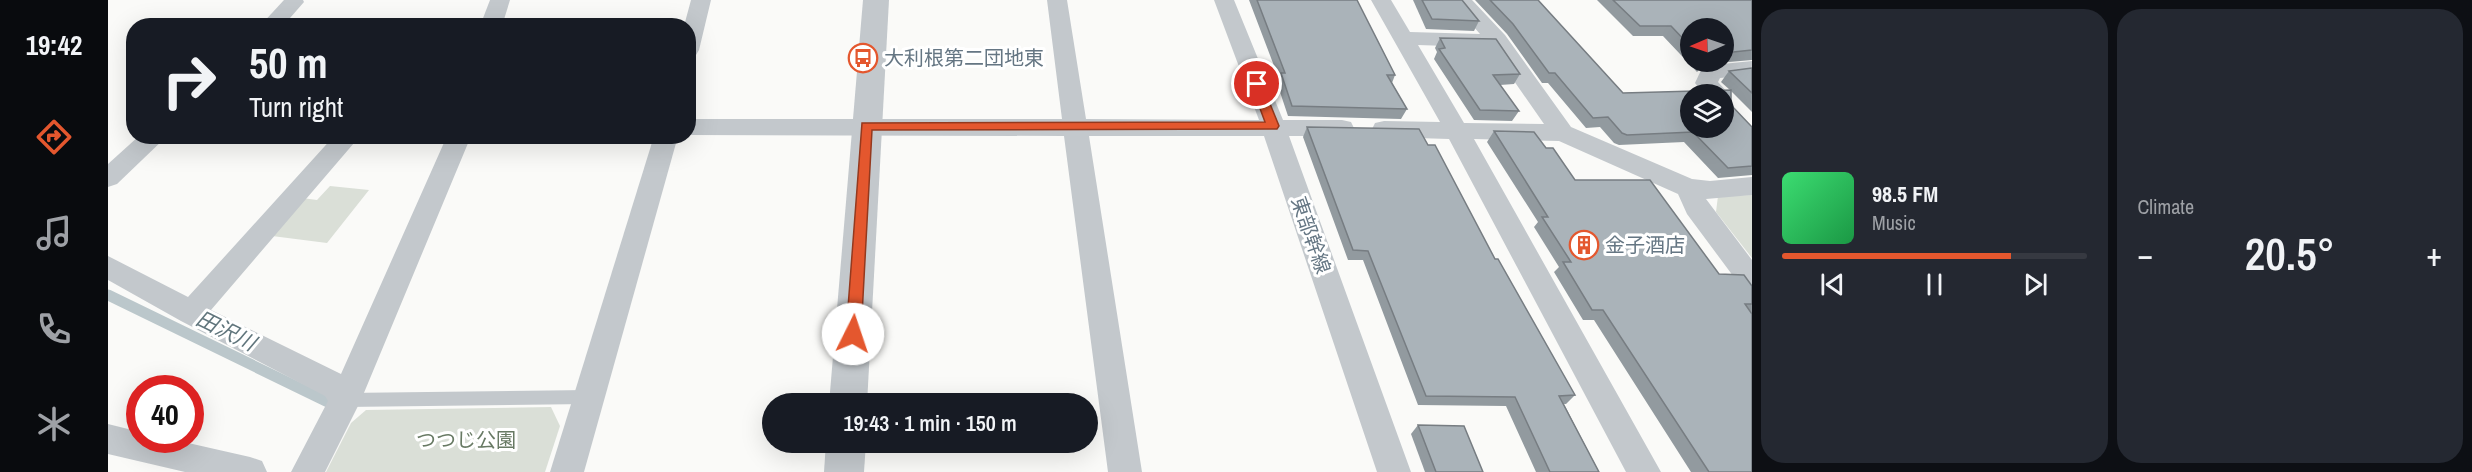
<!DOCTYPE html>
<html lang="en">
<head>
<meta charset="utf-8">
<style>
  :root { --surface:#171b24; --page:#242831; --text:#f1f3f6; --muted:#9ea1a6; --line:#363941; --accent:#e4572e }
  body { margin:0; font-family:"Archivo Narrow","Noto Sans JP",sans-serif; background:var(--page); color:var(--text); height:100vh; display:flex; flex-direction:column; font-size:22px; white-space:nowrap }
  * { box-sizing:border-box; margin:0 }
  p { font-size:20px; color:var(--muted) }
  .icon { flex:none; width:33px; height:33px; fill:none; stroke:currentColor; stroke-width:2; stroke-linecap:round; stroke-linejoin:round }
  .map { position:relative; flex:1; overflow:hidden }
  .sheet { display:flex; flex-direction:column; gap:9px; padding:9px; background:#0d0f14; width:720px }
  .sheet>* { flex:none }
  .top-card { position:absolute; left:18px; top:18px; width:570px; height:126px; border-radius:24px; box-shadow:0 6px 24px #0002; background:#171b24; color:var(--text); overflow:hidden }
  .needle { width:39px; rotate:268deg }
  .buttons { position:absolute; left:1572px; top:18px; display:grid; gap:12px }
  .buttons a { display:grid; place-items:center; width:54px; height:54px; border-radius:50%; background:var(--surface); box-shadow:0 6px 24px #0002; font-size:30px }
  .speed { position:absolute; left:18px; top:375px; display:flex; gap:12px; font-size:30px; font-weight:700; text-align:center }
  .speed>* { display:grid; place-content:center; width:78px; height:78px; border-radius:50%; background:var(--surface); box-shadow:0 6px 24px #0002; line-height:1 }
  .speed .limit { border:9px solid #d22; background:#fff; color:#111 }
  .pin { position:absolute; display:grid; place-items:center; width:51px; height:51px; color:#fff; margin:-26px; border:3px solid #fff; border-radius:50%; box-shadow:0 2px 6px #0007 }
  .me { position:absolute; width:66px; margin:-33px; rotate:4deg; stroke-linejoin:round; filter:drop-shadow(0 0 4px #0008) }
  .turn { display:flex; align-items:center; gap:21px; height:126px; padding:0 24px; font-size:27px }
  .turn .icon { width:78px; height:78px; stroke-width:2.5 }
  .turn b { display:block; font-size:42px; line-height:51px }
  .big { font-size:45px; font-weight:600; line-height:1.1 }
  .sheet .widget { flex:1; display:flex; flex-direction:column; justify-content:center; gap:9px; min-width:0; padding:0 21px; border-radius:24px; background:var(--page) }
  .song { display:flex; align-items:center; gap:18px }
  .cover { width:72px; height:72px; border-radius:9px; background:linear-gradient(135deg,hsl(140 70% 55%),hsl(140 70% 35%)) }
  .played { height:6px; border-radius:3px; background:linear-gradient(90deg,var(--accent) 75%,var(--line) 75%) }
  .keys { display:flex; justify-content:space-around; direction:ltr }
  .heat { display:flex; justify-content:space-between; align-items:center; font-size:33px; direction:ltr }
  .sheet .tiles { flex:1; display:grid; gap:9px; grid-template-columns:repeat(2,1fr) }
  .trip { position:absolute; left:654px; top:393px; width:336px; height:60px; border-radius:30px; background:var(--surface); box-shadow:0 6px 24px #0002; font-weight:600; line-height:60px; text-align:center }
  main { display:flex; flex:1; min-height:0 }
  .menu { display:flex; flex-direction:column; width:108px; justify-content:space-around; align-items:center; background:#090b0e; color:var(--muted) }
  .menu .icon { width:42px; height:42px }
  .menu .active { color:var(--accent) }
  .menu b { font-size:27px; color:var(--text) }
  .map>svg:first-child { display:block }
  .green { fill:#dadfd7 }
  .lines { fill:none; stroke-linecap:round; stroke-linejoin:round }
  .stream { stroke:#bbc7cb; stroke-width:11 }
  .service { fill:#c3c8cc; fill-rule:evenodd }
  .minor { fill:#c3c8cc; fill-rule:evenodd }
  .tertiary { fill:#c3c8cc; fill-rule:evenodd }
  .wall { fill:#929a9f; fill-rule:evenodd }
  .building { fill:#aab3b9; stroke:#777d82; stroke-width:1.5; fill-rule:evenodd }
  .route { fill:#e4572e; stroke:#94391e; stroke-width:1.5 }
  .labels { text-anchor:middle; stroke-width:6; stroke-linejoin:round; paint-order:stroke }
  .poi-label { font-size:20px; fill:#657683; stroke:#fff; text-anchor:start }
  .street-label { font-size:20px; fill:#657683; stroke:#fff }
  .park-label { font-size:20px; fill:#687a64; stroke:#fff }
  .water-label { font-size:21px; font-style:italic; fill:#60757c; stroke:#fff }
</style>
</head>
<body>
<main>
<nav class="menu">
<b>19:42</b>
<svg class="icon active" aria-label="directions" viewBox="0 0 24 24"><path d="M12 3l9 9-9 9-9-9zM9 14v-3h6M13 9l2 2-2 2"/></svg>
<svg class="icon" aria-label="music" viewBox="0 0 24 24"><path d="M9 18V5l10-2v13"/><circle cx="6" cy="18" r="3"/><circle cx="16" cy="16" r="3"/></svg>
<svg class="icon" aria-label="phone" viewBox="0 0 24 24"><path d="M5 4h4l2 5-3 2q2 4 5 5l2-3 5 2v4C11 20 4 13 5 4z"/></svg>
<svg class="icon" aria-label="climate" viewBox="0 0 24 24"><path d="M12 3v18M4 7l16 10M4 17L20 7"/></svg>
</nav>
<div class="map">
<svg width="1644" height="472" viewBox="0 0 1644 472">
  <rect width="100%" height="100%" fill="#fafaf8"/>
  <g class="green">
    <path d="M222,186l39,4 -42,53 -55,-7 30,-38 15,2z"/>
    <path d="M1644,195v63l-36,-46 2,-16z"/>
    <path d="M443,407l9,19 -15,46h-219l25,-49 15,-13z"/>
  </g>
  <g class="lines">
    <path class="stream" d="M0,295l220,107"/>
    <path class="service" d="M480,390l6,2 2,5 -2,5 -6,2 -243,3 -6,-2 -2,-5 2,-5 6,-2z"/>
    <g class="minor">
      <path d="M176,0h19l1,2 -21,24h-23z"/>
      <path d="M382,0h20l-8,26h-22z"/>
      <path d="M583,0h20l-12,50 -3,5 -8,2v-31h-4z"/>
      <path d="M939,0h20l19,119 173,1 -45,-120h20l49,120h59l9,2 3,6 -3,6 -9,2h-53l122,336h-34l-113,-336h-175l53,336h-34l-44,-336 -376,-1v-16h374z"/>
      <path d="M1263,0h20l19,32 70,2 -27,-31 2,-3h17l33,35 66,92 121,52 18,2 42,-4v18l-46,4 46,61v31l-10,-3 -55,-74 -9,-20 -119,-53 -85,-2 187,333h-35l-177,-333 -65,-2 -9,-2 -3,-6 3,-6 9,-2 56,1zM1379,42l2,3 55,79 -80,-1 -46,-78 59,2z"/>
      <path d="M1644,61v14l-32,3 -2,4 11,12 -4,5 -1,-5h-20l-9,-11 8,-17z"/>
      <path d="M31,136h28l-50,48 -9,3v-23z"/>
      <path d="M226,136h26l-149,174 130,64 106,-238h24l-110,264 -36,72h-34l37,-71 -3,-5 -144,-75 -73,-41v-24l80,41z"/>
      <path d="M546,136h24l-94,336h-34z"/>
      <path d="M0,424l32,8v8h35l75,17 12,4 5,11h-82l-77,-18z"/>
    </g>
    <g class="tertiary">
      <path d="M755,0h26l-22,404h-38z"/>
      <path d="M718,442h40l-2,30h-40z"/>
    </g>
  </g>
  <g class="wall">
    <path d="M1141,0h108l38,75 -3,8 15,26 -6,10 -113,-3 -11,-33 2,-4z"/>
    <path d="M1305,0h49l17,21 -5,10 -48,-2z"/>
    <path d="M1367,0h63l85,93 107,-3 -9,-8 8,-11 23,-3v44l-21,-21v14l21,22v48l-34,3 -34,-36 -65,3 -5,-2 -14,-16 -14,1 -38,-45h-6l-35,-49z"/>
    <path d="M1489,0h155v60l-47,4 -8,8 -34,-36h-30zM1582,28h34v34h-34z"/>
    <path d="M1332,38l80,36 -6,10 -14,1 19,26 -7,10 -38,-1 -40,-61 3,-7 -2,-4z"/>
    <path d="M1199,127l188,132 80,136 -9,9h-2l35,68h-63l-30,-66 -88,-1 -55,-145h-15l-45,-123z"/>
    <path d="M1386,131l52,17 29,32 144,94 33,12v186h-61l-97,-152h-11l-29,-48 5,-5 -25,-40 4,-5 -51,-80z"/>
    <path d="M1310,425l65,47h-58l-14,-38z"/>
  </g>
  <g class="building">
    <path d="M1149,0h100l38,75h-8l20,34 -115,-3 -11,-33h4z"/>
    <path d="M1314,0h40l17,21 -47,-2z"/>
    <path d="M1382,0h48l85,93 108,-3v15l21,22v39l-24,2 -35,-36 -66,3 -5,-2 -14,-16 -15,1 -38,-45h-6l-36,-49zM1582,94h34v34h-34z"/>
    <path d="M1505,0h139v50l-28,3v-25h-34v18l-19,-20h-31z"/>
    <path d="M1332,38l56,1 24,35 -27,1 26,36 -39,-1 -41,-61 6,-1z"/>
    <path d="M1644,68v25l-23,-22z"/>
    <path d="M1199,127l112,2 9,16h7l60,114h3l77,136 -16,1 40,76h-49l-35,-75 -89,-1 -58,-145 -15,-1z"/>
    <path d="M1386,131l40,1 12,16h7l22,32h75l69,94 25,1 8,11v18h-7l7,10v158h-43l-106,-162h-11l-29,-48h8l-29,-45h6z"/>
    <path d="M1310,425l46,1 19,46h-47z"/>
  </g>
  <path class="route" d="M1149,80l5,4 17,42 -2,3 -405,1 -11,204 -3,4 -5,2 -5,-2 -2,-4 16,-211 403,-1 -14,-38z"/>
  <defs>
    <g id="bus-ring" transform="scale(1.5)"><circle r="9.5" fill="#fff" stroke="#e4572e" stroke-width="1.5"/><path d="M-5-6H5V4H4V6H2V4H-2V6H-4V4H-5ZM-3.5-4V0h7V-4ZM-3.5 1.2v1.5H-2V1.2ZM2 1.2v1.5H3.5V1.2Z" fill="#e4572e"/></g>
    <g id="building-ring" transform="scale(1.5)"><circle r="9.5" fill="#fff" stroke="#e4572e" stroke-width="1.5"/><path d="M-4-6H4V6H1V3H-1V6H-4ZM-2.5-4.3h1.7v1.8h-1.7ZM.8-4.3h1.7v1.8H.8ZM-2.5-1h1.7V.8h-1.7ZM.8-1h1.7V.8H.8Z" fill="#e4572e"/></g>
  </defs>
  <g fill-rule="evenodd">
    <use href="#bus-ring" x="755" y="58"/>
    <use href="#building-ring" x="1476" y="245"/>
  </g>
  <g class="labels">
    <g class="poi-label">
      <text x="776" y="65">大利根第二団地東</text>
      <text x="1497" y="252">金子酒店</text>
    </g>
    <g class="street-label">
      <text transform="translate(1203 235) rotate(71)" y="7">東部幹線</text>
    </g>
    <g class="park-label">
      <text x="358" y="447">つつじ公園</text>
    </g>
    <g class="water-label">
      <text transform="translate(118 331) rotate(26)" y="7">田沢川</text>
    </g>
  </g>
</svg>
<div class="buttons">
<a><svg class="needle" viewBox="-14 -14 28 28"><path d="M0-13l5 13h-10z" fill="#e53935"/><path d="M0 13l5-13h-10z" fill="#9ea1a6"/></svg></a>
<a><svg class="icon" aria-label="layers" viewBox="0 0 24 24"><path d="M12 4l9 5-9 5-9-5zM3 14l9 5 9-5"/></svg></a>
</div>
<div class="speed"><div class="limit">40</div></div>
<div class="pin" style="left:1149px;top:84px;background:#d93025"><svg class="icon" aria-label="arrive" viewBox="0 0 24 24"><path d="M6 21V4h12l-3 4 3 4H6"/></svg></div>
<svg class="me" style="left:745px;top:334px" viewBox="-20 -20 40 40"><circle r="19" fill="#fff"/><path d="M0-13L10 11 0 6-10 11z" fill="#e4572e"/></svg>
<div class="trip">19:43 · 1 min · 150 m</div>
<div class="top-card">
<div class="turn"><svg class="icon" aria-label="right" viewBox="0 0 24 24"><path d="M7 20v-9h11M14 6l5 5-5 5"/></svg><div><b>50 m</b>Turn right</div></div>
</div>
</div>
<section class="sheet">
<div class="tiles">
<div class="widget">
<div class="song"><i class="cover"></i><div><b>98.5 FM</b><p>Music</p></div></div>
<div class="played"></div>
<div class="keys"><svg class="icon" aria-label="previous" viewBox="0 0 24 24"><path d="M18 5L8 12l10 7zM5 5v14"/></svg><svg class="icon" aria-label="pause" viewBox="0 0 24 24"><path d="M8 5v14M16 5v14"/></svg><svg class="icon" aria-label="next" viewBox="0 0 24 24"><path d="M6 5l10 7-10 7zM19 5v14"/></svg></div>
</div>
<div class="widget"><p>Climate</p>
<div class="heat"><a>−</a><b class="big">20.5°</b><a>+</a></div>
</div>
</div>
</section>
</main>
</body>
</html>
